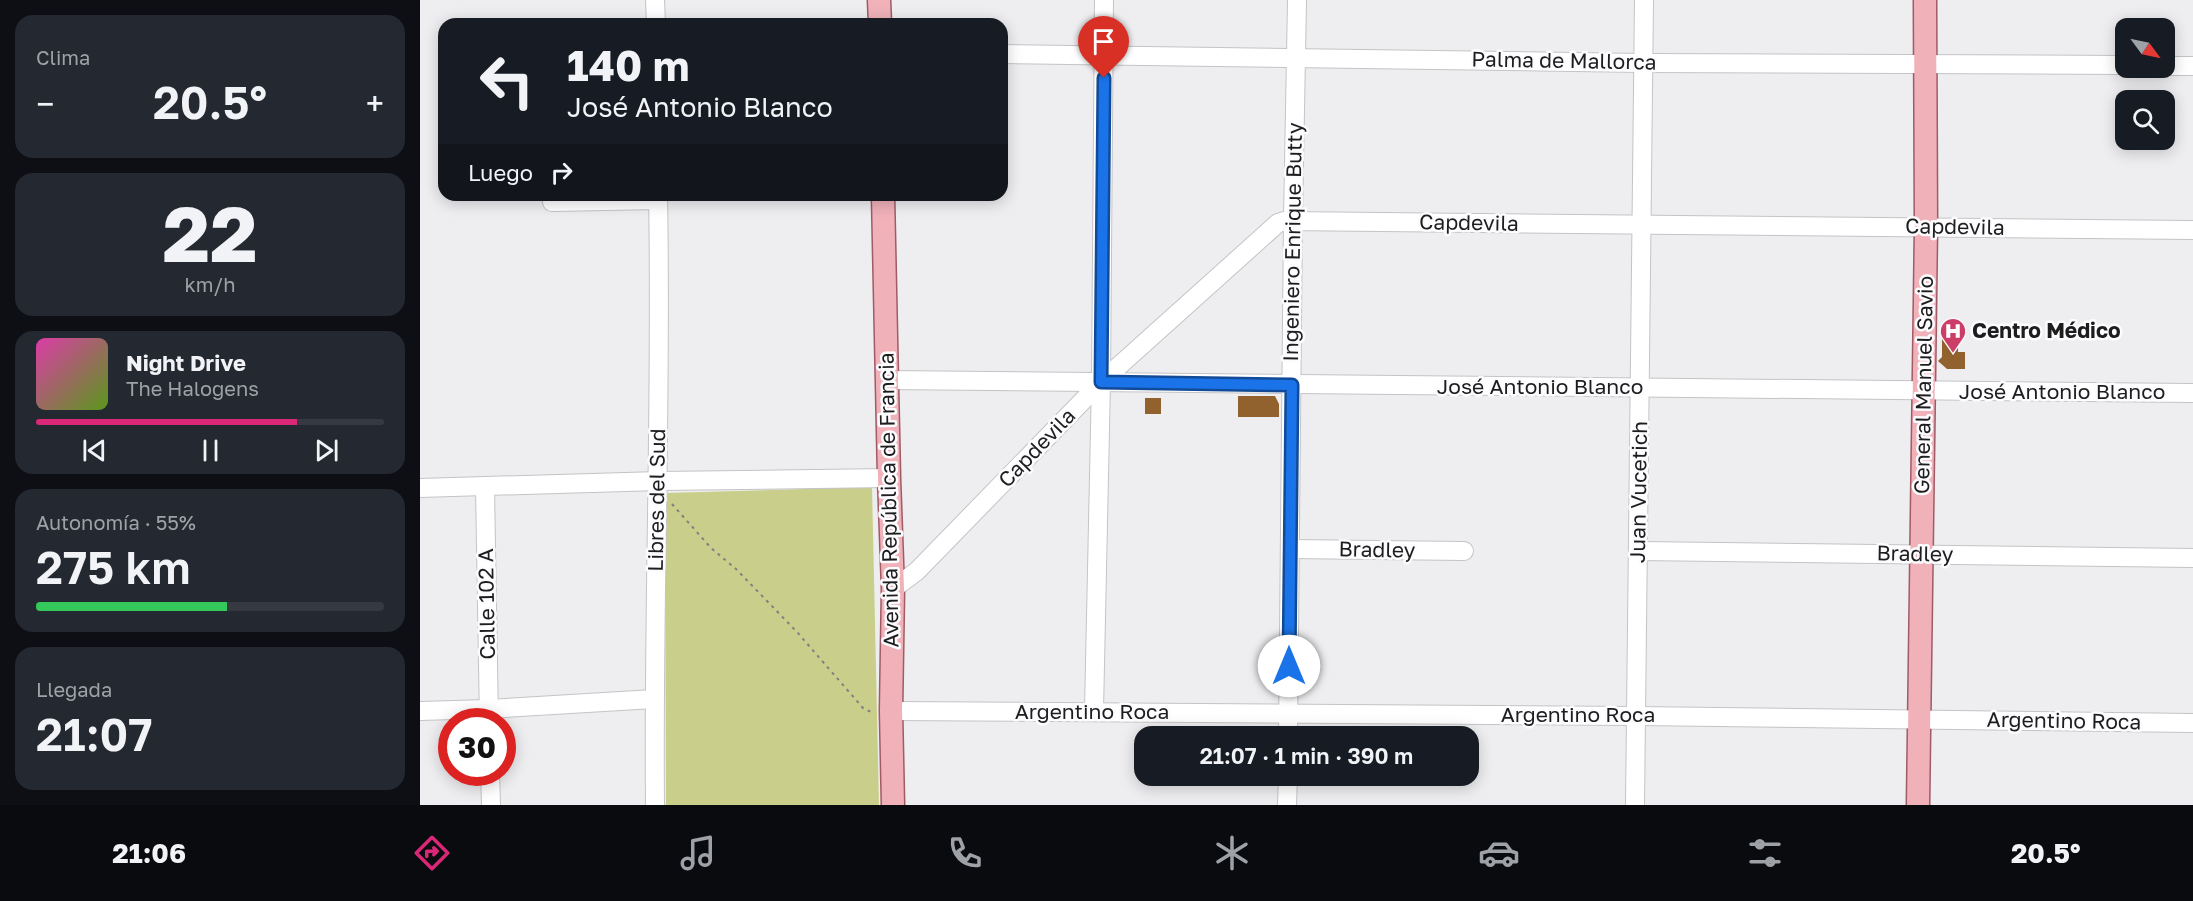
<!DOCTYPE html>
<html lang="es">
<head>
<meta charset="utf-8">
<style>
  :root { --surface:#171b24; --page:#242831; --text:#f1f3f6; --muted:#9ea1a6; --line:#363941; --accent:#db2777 }
  body { margin:0; font-family:"Golos Text",sans-serif; background:var(--page); color:var(--text); height:100vh; display:flex; flex-direction:column; font-size:22px; white-space:nowrap }
  * { box-sizing:border-box; margin:0 }
  p { font-size:20px; color:var(--muted) }
  .icon { flex:none; width:33px; height:33px; fill:none; stroke:currentColor; stroke-width:2; stroke-linecap:round; stroke-linejoin:round }
  .map { position:relative; flex:1; overflow:hidden }
  .details { display:flex; flex-direction:column; gap:15px; padding:15px; background:#0d0f14; width:420px }
  .details>* { flex:none }
  .hud { position:absolute; left:18px; top:18px; width:570px; height:183px; border-radius:18px; box-shadow:0 3px 15px #0003; background:#171b24; color:var(--text); overflow:hidden }
  .needle { width:39px; rotate:123deg }
  .tools { position:absolute; left:1695px; top:18px; display:grid; gap:12px }
  .tools a { display:grid; place-items:center; width:60px; height:60px; border-radius:12px; background:var(--surface); box-shadow:0 3px 15px #0003; font-size:30px }
  .speed { position:absolute; left:18px; top:708px; display:flex; gap:12px; font-size:30px; font-weight:700; text-align:center }
  .speed>* { display:grid; place-content:center; width:78px; height:78px; border-radius:50%; background:var(--surface); box-shadow:0 3px 15px #0003; line-height:1 }
  .speed .limit { border:9px solid #d22; background:#fff; color:#111 }
  .pin { position:absolute; display:grid; place-items:center; width:51px; height:51px; color:#fff; margin:-62px -26px; border-radius:50% 50% 50% 0; rotate:-45deg; box-shadow:0 0 6px #0007 }
  .pin .icon { rotate:45deg }
  .me { position:absolute; width:66px; margin:-33px; rotate:0deg; stroke-linejoin:round; filter:drop-shadow(0 0 4px #0008) }
  .turn { display:flex; align-items:center; gap:21px; height:126px; padding:0 30px; font-size:27px }
  .turn .icon { width:78px; height:78px; stroke-width:2.5 }
  .turn b { display:block; font-size:42px; line-height:51px }
  .then { display:flex; align-items:center; height:57px; padding:0 30px; background:#0003; gap:12px; font-size:22px }
  .big { font-size:45px; font-weight:600; line-height:1.1 }
  .details .card { flex:1; display:flex; flex-direction:column; justify-content:center; gap:9px; min-width:0; padding:0 21px; border-radius:18px; background:var(--page) }
  .details .dial { align-items:center; gap:0 }
  .dial b { font-size:78px; line-height:1 }
  .song { display:flex; align-items:center; gap:18px }
  .cover { width:72px; height:72px; border-radius:9px; background:linear-gradient(135deg,hsl(320 70% 55%),hsl(90 70% 35%)) }
  .played { height:6px; border-radius:3px; background:linear-gradient(90deg,var(--accent) 75%,var(--line) 75%) }
  .keys { display:flex; justify-content:space-around; direction:ltr }
  .heat { display:flex; justify-content:space-between; align-items:center; font-size:33px; direction:ltr }
  .charge { height:9px; border-radius:4px; background:linear-gradient(90deg,#34c759 55%,var(--line) 0) }
  .trip { position:absolute; left:714px; top:726px; width:345px; height:60px; border-radius:18px; background:var(--surface); box-shadow:0 3px 15px #0003; font-weight:600; line-height:60px; text-align:center }
  .tabs { display:flex; height:96px; justify-content:space-around; align-items:center; background:#090b0e; color:var(--muted) }
  .tabs .icon { width:42px; height:42px }
  .tabs .current { color:var(--accent) }
  .tabs b { font-size:27px; color:var(--text) }
  main { display:flex; flex:1; min-height:0 }
  .map>svg:first-child { display:block }
  .green { fill:#c9cf8b }
  .building { fill:#92622e }
  .lines { fill:none; stroke-linecap:round; stroke-linejoin:round }
  .minor-casing { stroke:#c4c4c7; stroke-width:20 }
  .major-casing { stroke:#a05b65; stroke-width:25 }
  .path { stroke:#808082; stroke-width:2; stroke-dasharray:3 4.5; stroke-linecap:butt }
  .minor { stroke:#fff; stroke-width:18 }
  .major { stroke:#f0b1b9; stroke-width:22 }
  .route-casing { stroke:#114b97; stroke-width:15 }
  .route { stroke:#1a73e8; stroke-width:10 }
  .labels { text-anchor:middle; stroke-width:5; stroke-linejoin:round; paint-order:stroke }
  .street-label { font-size:21px; fill:#1d1d1e; stroke:#fcfcff }
  .poi-label { font-size:21px; font-weight:bold; fill:#1d1d1e; stroke:#fcfcff; text-anchor:start }
</style>
</head>
<body>
<main>
<section class="details">
<div class="card"><p>Clima</p>
<div class="heat"><a>−</a><b class="big">20.5°</b><a>+</a></div>
</div>
<div class="card dial"><b>22</b><p>km/h</p></div>
<div class="card">
<div class="song"><i class="cover"></i><div><b>Night Drive</b><p>The Halogens</p></div></div>
<div class="played"></div>
<div class="keys"><svg class="icon" aria-label="previous" viewBox="0 0 24 24"><path d="M18 5L8 12l10 7zM5 5v14"/></svg><svg class="icon" aria-label="pause" viewBox="0 0 24 24"><path d="M8 5v14M16 5v14"/></svg><svg class="icon" aria-label="next" viewBox="0 0 24 24"><path d="M6 5l10 7-10 7zM19 5v14"/></svg></div>
</div>
<div class="card"><p>Autonomía · 55%</p><b class="big">275 km</b><div class="charge"></div></div>
<div class="card"><p>Llegada</p><b class="big">21:07</b></div>
</section>
<div class="map">
<svg width="1773" height="805" viewBox="0 0 1773 805">
  <rect width="100%" height="100%" fill="#eeeef1"/>
  <path class="green" d="M452,487l7,318h-213l-1,-312z"/>
  <g class="building">
    <path d="M1535,337v9h3v6h7v17h-18l-9,-8 4,-4v-19z"/>
    <path d="M818,396h37l4,8v13h-41z"/>
    <rect x="725" y="398" width="16" height="16"/>
  </g>
  <g class="lines">
    <g class="minor-casing">
      <g id="minor">
        <path d="M235,0l1,24"/>
        <path d="M582,54l642,9 482,2"/>
        <path d="M1744,66h29"/>
        <path d="M132,202l106,-2"/>
        <path d="M466,380l1307,13"/>
        <path d="M65,487l4,235"/>
        <path d="M0,488l239,-7 230,-3"/>
        <path d="M870,549l174,2"/>
        <path d="M1218,551l555,7"/>
        <path d="M473,589l24,-18 184,-189 177,-159 6,-2 909,9"/>
        <path d="M0,711l69,-2 165,-10"/>
        <path d="M471,711l745,5 557,7"/>
        <path d="M674,711l7,-329 3,-382"/>
        <path d="M868,736l5,-516 4,-220"/>
        <path d="M70,772l1,33"/>
        <path d="M235,805c-2,-203 7,-407 3,-610"/>
        <path d="M867,805l1,-29"/>
        <path d="M1215,805l9,-805"/>
      </g>
    </g>
    <g class="major-casing">
      <g id="major">
        <path d="M459,0l1,24"/>
        <path d="M463,195l6,283 4,111 -2,122 2,94"/>
        <path d="M1498,805l8,-578 -1,-227"/>
      </g>
    </g>
    <path class="path" d="M252,504l39,44 25,21 61,63 66,76 10,5"/>
    <use href="#minor" class="minor"/>
    <use href="#major" class="major"/>
  </g>
  <g class="lines">
    <g class="route-casing">
      <path id="route" d="M684,78l-3,304 191,3 -3,281"/>
    </g>
    <use href="#route" class="route"/>
  </g>
  <defs>
    <g id="hospital-pin" transform="scale(1.35)"><path d="M0 17L-7.5 6A9.5 9.5 0 1 1 7.5 6Z" fill="#cc3e67" stroke="#fcfcff"/><path d="M-5-5h3v3.5h4V-5h3V5h-3V1.5h-4V5h-3Z" fill="#fff"/></g>
  </defs>
  <g fill-rule="evenodd">
    <use href="#hospital-pin" x="1533" y="331"/>
  </g>
  <g class="labels">
    <g class="street-label">
      <text transform="translate(1144 61) rotate(1)" y="7">Palma de Mallorca</text>
      <text transform="translate(1049 223) rotate(1)" y="7">Capdevila</text>
      <text transform="translate(1535 227) rotate(1)" y="7">Capdevila</text>
      <text transform="translate(873 242) rotate(-89)" y="7">Ingeniero Enrique Butty</text>
      <text transform="translate(1504 385) rotate(-89)" y="7">General Manuel Savio</text>
      <text x="1120" y="394">José Antonio Blanco</text>
      <text x="1642" y="399">José Antonio Blanco</text>
      <text transform="translate(617 448) rotate(-46)" y="7">Capdevila</text>
      <text transform="translate(1219 492) rotate(-89)" y="7">Juan Vucetich</text>
      <text transform="translate(237 500) rotate(-89)" y="7">Libres del Sud</text>
      <text transform="translate(469 500) rotate(-91)" y="7">Avenida República de Francia</text>
      <text transform="translate(957 550) rotate(1)" y="7">Bradley</text>
      <text transform="translate(1495 554) rotate(1)" y="7">Bradley</text>
      <text transform="translate(67 604) rotate(-91)" y="7">Calle 102 A</text>
      <text x="672" y="719">Argentino Roca</text>
      <text x="1158" y="722">Argentino Roca</text>
      <text transform="translate(1644 721) rotate(1)" y="7">Argentino Roca</text>
    </g>
    <g class="poi-label">
      <text x="1552" y="338">Centro Médico</text>
    </g>
  </g>
</svg>
<div class="tools">
<a><svg class="needle" viewBox="-14 -14 28 28"><path d="M0-13l5 13h-10z" fill="#e53935"/><path d="M0 13l5-13h-10z" fill="#9ea1a6"/></svg></a>
<a><svg class="icon" aria-label="search" viewBox="0 0 24 24"><circle cx="10" cy="10" r="6"/><path d="M15 15l6 6"/></svg></a>
</div>
<div class="speed"><div class="limit">30</div></div>
<div class="pin" style="left:684px;top:78px;background:#d93025"><svg class="icon" aria-label="arrive" viewBox="0 0 24 24"><path d="M6 21V4h12l-3 4 3 4H6"/></svg></div>
<svg class="me" style="left:869px;top:666px" viewBox="-20 -20 40 40"><circle r="19" fill="#fff"/><path d="M0-13L10 11 0 6-10 11z" fill="#1a73e8"/></svg>
<div class="trip">21:07 · 1 min · 390 m</div>
<div class="hud">
<div class="turn"><svg class="icon" aria-label="left" viewBox="0 0 24 24"><path d="M17 20v-9H6M10 6l-5 5 5 5"/></svg><div><b>140 m</b>José Antonio Blanco</div></div>
<div class="then">Luego<svg class="icon" aria-label="right" viewBox="0 0 24 24"><path d="M7 20v-9h11M14 6l5 5-5 5"/></svg></div>
</div>
</div>
</main>
<nav class="tabs">
<b>21:06</b>
<svg class="icon current" aria-label="directions" viewBox="0 0 24 24"><path d="M12 3l9 9-9 9-9-9zM9 14v-3h6M13 9l2 2-2 2"/></svg>
<svg class="icon" aria-label="music" viewBox="0 0 24 24"><path d="M9 18V5l10-2v13"/><circle cx="6" cy="18" r="3"/><circle cx="16" cy="16" r="3"/></svg>
<svg class="icon" aria-label="phone" viewBox="0 0 24 24"><path d="M5 4h4l2 5-3 2q2 4 5 5l2-3 5 2v4C11 20 4 13 5 4z"/></svg>
<svg class="icon" aria-label="climate" viewBox="0 0 24 24"><path d="M12 3v18M4 7l16 10M4 17L20 7"/></svg>
<svg class="icon" aria-label="car" viewBox="0 0 24 24"><path d="M5 17H2v-5l4-1 3-4h7l3 4 3 1v5h-3M9 17h6M6 11h13"/><circle cx="7" cy="17" r="2"/><circle cx="17" cy="17" r="2"/></svg>
<svg class="icon" aria-label="filters" viewBox="0 0 24 24"><path d="M4 7h16M4 17h16"/><circle cx="9" cy="7" r="2"/><circle cx="15" cy="17" r="2"/></svg>
<b>20.5°</b>
</nav>
</body>
</html>
